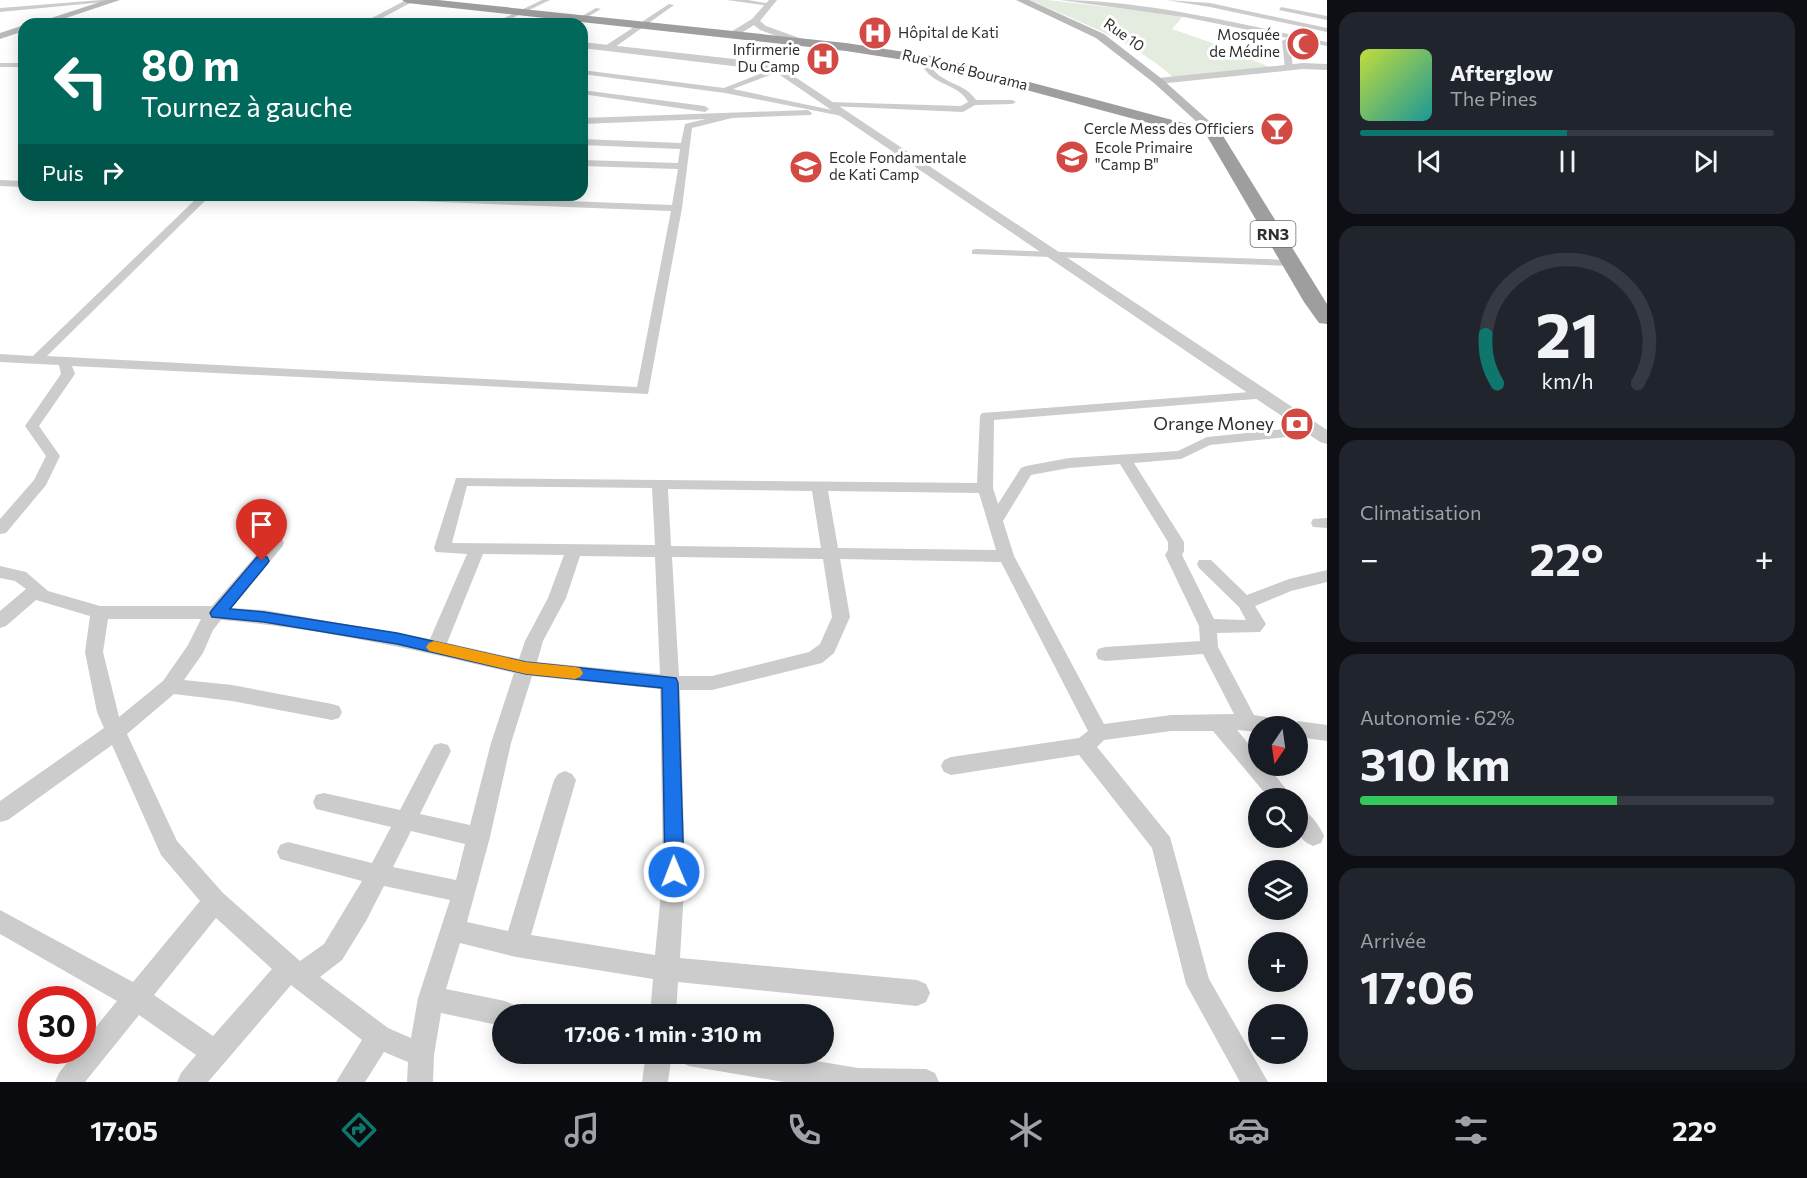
<!DOCTYPE html>
<html lang="fr">
<head>
<meta charset="utf-8">
<style>
  :root { --surface:#171b24; --page:#20242c; --text:#f1f3f6; --muted:#9ea1a6; --line:#363941; --accent:#0f766e }
  body { margin:0; font-family:Commissioner,sans-serif; background:var(--page); color:var(--text); height:100vh; display:flex; flex-direction:column; font-size:22px; white-space:nowrap }
  * { box-sizing:border-box; margin:0 }
  p { font-size:20px; color:var(--muted) }
  .icon { flex:none; width:33px; height:33px; fill:none; stroke:currentColor; stroke-width:2; stroke-linecap:round; stroke-linejoin:round }
  .map { position:relative; flex:1; overflow:hidden }
  .details { display:flex; flex-direction:column; gap:12px; padding:12px; background:#0d0f14; width:480px }
  .details>* { flex:none }
  .top-card { position:absolute; left:18px; top:18px; width:570px; height:183px; border-radius:18px; box-shadow:0 3px 15px #0003; background:#00695c; color:#fff; overflow:hidden }
  .needle { width:39px; rotate:193deg }
  .controls { position:absolute; left:1248px; top:716px; display:grid; gap:12px }
  .controls a { display:grid; place-items:center; width:60px; height:60px; border-radius:50%; background:var(--surface); box-shadow:0 3px 15px #0003; font-size:30px }
  .speed { position:absolute; left:18px; top:986px; display:flex; gap:12px; font-size:30px; font-weight:700; text-align:center }
  .speed>* { display:grid; place-content:center; width:78px; height:78px; border-radius:50%; background:var(--surface); box-shadow:0 3px 15px #0003; line-height:1 }
  .speed .limit { border:9px solid #d22; background:#fff; color:#111 }
  .pin { position:absolute; display:grid; place-items:center; width:51px; height:51px; color:#fff; margin:-62px -26px; border-radius:50% 50% 50% 0; rotate:-45deg; box-shadow:0 0 6px #0007 }
  .pin .icon { rotate:45deg }
  .me { position:absolute; width:66px; margin:-33px; rotate:359deg; stroke-linejoin:round; filter:drop-shadow(0 0 4px #0008) }
  .turn { display:flex; align-items:center; gap:21px; height:126px; padding:0 24px; font-size:27px }
  .turn .icon { width:78px; height:78px; stroke-width:2.5 }
  .turn b { display:block; font-size:42px; line-height:51px }
  .then { display:flex; align-items:center; height:57px; padding:0 24px; background:#0003; gap:12px; font-size:22px }
  .big { font-size:45px; font-weight:700; line-height:1.1 }
  .details .card { flex:1; display:flex; flex-direction:column; justify-content:center; gap:9px; min-width:0; padding:0 21px; border-radius:18px; background:var(--page) }
  .details .dial { align-items:center; gap:0 }
  .dial svg { height:156px; overflow:visible; fill:none; stroke:var(--line); stroke-width:7; stroke-linecap:round; text-anchor:middle }
  .dial text { fill:var(--text); stroke:none }
  .song { display:flex; align-items:center; gap:18px }
  .cover { width:72px; height:72px; border-radius:9px; background:linear-gradient(135deg,hsl(70 70% 55%),hsl(180 70% 35%)) }
  .played { height:6px; border-radius:3px; background:linear-gradient(90deg,var(--accent) 50%,var(--line) 50%) }
  .keys { display:flex; justify-content:space-around; direction:ltr }
  .heat { display:flex; justify-content:space-between; align-items:center; font-size:33px; direction:ltr }
  .charge { height:9px; border-radius:4px; background:linear-gradient(90deg,#34c759 62%,var(--line) 0) }
  .trip { position:absolute; left:492px; top:1004px; width:342px; height:60px; border-radius:30px; background:var(--surface); box-shadow:0 3px 15px #0003; font-weight:700; line-height:60px; text-align:center }
  .tabs { display:flex; height:96px; justify-content:space-around; align-items:center; background:#090b0e; color:var(--muted) }
  .tabs .icon { width:42px; height:42px }
  .tabs .on { color:var(--accent) }
  .tabs b { font-size:27px; color:var(--text) }
  main { display:flex; flex:1; min-height:0 }
  .map>svg:first-child { display:block }
  .green { fill:#e4ebdf }
  .lines { fill:none; stroke-linecap:round; stroke-linejoin:round }
  .minor { fill:#ccc; fill-rule:evenodd }
  .tertiary { fill:#ccc; fill-rule:evenodd }
  .secondary { fill:#b9b9b9; fill-rule:evenodd }
  .trunk { fill:#9e9e9e; fill-rule:evenodd }
  .route { fill:#1a73e8; stroke:#114b97; stroke-width:1.5 }
  .slow { fill:#f59e0b }
  .labels { text-anchor:middle; stroke-width:6; stroke-linejoin:round; paint-order:stroke }
  .far-poi-label { font-size:15px; fill:#2f2f2f; stroke:#fff; text-anchor:start }
  .far-street-label { font-size:15px; fill:#2f2f2f; stroke:#fff }
  .shield { fill:#fff; stroke:#6d6d6d; stroke-width:1.5 }
  .shield-label { font-size:16px; font-weight:bold; fill:#2f2f2f }
  .poi-label { font-size:18px; fill:#2f2f2f; stroke:#fff; text-anchor:end }
</style>
</head>
<body>
<main>
<div class="map">
<svg width="1327" height="1082" viewBox="0 0 1327 1082">
  <rect width="100%" height="100%" fill="#fff"/>
  <path class="green" d="M1029,0h19l135,16 -11,13 52,18 45,20 -94,12c-41,-38 -95,-57 -146,-79z"/>
  <g class="lines">
    <g class="minor">
      <path d="M101,0l14,1 -115,11v-4z"/>
      <path d="M542,0h8l-50,24h-8z"/>
      <path d="M727,0h21l24,4 -3,2z"/>
      <path d="M1060,0c86,0 184,25 267,42v4l-30,-6 -7,2 3,26 -4,2 -4,-2 -3,-27 6,-3 -104,-21z"/>
      <path d="M1166,0l44,3 117,25v4l-117,-25z"/>
      <path d="M669,4l5,1 -63,45h-6v-4z"/>
      <path d="M1281,7l46,9v4l-48,-10z"/>
      <path d="M596,8l5,1 -25,15h-8z"/>
      <path d="M928,58l7,2 -3,8c11,16 33,15 44,32h36l4,2 -4,2 -37,1 -12,7 -134,-6 -4,-2 4,-2 132,4 7,-4c-9,-18 -33,-16 -44,-34z"/>
      <rect x="0" y="63" width="24" height="4"/>
      <path d="M777,67l4,2 -1,2 -47,18 113,24 -4,3 -117,-23 -143,-19v-4l142,18z"/>
      <path d="M582,90l123,16 4,3 -4,3 -123,-18z"/>
      <path d="M808,110l4,3 -1,2 -79,3 -40,10 -10,80 -34,186 -576,-28 3,8 -36,52 21,30 -14,29 -40,48 -6,1v-15l34,-39 12,-24 -21,-30 36,-52 -2,-9 -59,-3v-8l33,2 167,-161h11l-164,161 590,31 34,-176 -337,-13 -5,-3h84l259,10 6,-36 -96,-3v-6l96,3 2,-14 -98,-4v-6l99,4 4,-19 21,-5 -124,5v-6z"/>
      <path d="M0,180l24,1v6l-24,-1z"/>
      <path d="M976,249l314,11 6,3 -6,3 -318,-12v-4z"/>
      <path d="M1263,391l5,1 2,3 -2,3 -274,22 -1,68 5,16 23,-36 5,-2 43,-8 109,-7 29,-14 108,-11 7,4 -7,4 -105,11 -29,14 -47,4 50,79v9l-2,4 32,64 32,1 -7,-13 -40,-39 -2,-4 2,-4h12l36,35 42,-16 38,-9v12l-36,9 -36,15 11,18 -6,8 -43,1 1,14 36,68 30,5 3,6h-29v6l-21,-2 21,25v10h9l26,33h-24l-56,-67h-42l-67,9 -7,7 73,90 39,142 59,103h-28l-54,-98 -34,-136 -73,-93 -128,20 -7,-3 -3,-6 3,-6 7,-3 128,-19 9,-7 -87,-169 -161,-3 10,58 -16,36 -12,10 -110,27h-32l5,182 -5,86 237,22 9,4 4,9 -4,9 -9,4 -239,-24 -2,32h-26l3,-35 -137,-22 -56,-14 -14,46 59,12 9,4 4,9h-16v12l-61,-13 -7,42 -1,27h-26l1,-20 -24,-10 -19,30h-29l26,-42 -71,-55 -83,97h-31l4,-9 15,-18 -57,-40 -54,67h-30l4,-9 18,-23h5v-6l35,-43 -117,-67v-24l133,72 67,-81 -39,-46 -49,-110 -104,75 -8,2v-21l104,-73 -7,-16 -12,-60 5,-36 -54,-16 -30,26 -6,2v-17l26,-22 -11,-8 -15,-3v-12l26,6 22,19 52,15h112l58,-67h12l2,4 -2,4 -51,61 33,2 166,29 37,-85 -31,-2 -2,-4 22,-70 521,5 3,-67 2,-3zM1120,464l48,78v8l-3,5 34,71 1,15 -95,6 -7,2 -2,5 2,5 7,2 98,-7 31,60 -63,1 -67,9 -90,-168 -11,-35 28,-46 38,-7zM467,486l185,2 3,57 -203,-2zM668,489l144,2 9,57 -150,-2zM828,491l151,2 17,57 -158,-2zM483,554l81,1 -16,43 -23,43 -6,18 -72,-16zM580,556l75,1 5,117 -123,-12 6,-21 23,-43zM672,557l151,2 9,58 -12,27 -11,8 -97,24h-33zM108,619h93l-13,26 -25,36 -44,36 -16,-65zM221,620c99,8 196,30 293,53l-23,70 -21,82 -50,-11 31,-63 -3,-6 -7,-2 -7,2 -34,65 -76,-17 -8,2 -3,7 3,7 75,18 -19,36 -84,-21 -8,3 -3,7 3,7 82,22 -38,63 -24,17 -77,-68 -46,-52 -50,-107 47,-40 58,7 100,19 7,-2 3,-6 -3,-6 -7,-2 -100,-19 -48,-5 19,-27 10,-23zM532,676l128,13 3,183 -8,83 -124,-20 45,-155 -4,-6 -7,-3 -7,3 -4,6 -46,151 -41,-9 23,-85 21,-94zM411,831l54,13 -9,36 -63,-13zM384,886l66,14 -32,98 -7,40 -23,-10 -68,-51 22,-17 24,-39zM216,918l56,51 -59,67 -59,-41z"/>
      <path d="M1327,518v10l-14,-1 -2,-4 2,-4z"/>
      <path d="M1298,721l29,4v16l-29,-4v-11h-8z"/>
      <path d="M1298,807c12,5 21,18 26,29l-3,7 -8,3c-18,-7 -17,-22 -15,-39z"/>
      <path d="M646,1053h26l-4,29h-26z"/>
      <path d="M676,1053h93l89,15 68,1 9,4 4,9h-155l-95,-16 -9,-4z"/>
    </g>
    <g class="tertiary">
      <path d="M406,0l8,1 -32,17 27,6h-29l-8,-6z"/>
      <path d="M769,0h8l-17,21 6,5 39,14v4h-6l-39,-14 -6,-5 -19,12h-6v-4l23,-14z"/>
      <path d="M582,42l179,20 19,5 547,363v14l-7,-2 -546,-371 -192,-23z"/>
      <path d="M1303,63l24,1v6l-24,-1 -145,15 -5,-3 5,-3z"/>
    </g>
    <g class="secondary">
      <path d="M106,0h14l-72,24h-15z"/>
      <path d="M1016,0h13l75,34 58,45 56,50 -2,3h-8l-54,-49 -58,-45z"/>
      <path d="M24,25v6l-24,8v-6z"/>
    </g>
    <g class="trunk">
      <path d="M402,0h36l408,43 85,13 264,70 3,3 -8,5 -260,-70 -84,-13 -439,-48z"/>
      <path d="M1212,126l8,5 107,173v20l-8,-1 -15,-21 -100,-171z"/>
    </g>
  </g>
  <path class="route" d="M262,556l5,1 2,4 -2,3 -37,45 34,3 133,21 129,29 150,16 2,5 6,189 -3,7 -7,2 -6,-2 -3,-7 -3,-184 -136,-14 -129,-30 -133,-22 -52,-5 -2,-4 2,-3 45,-53z"/>
  <path class="slow" d="M434,641l92,21 49,5 5,1 3,5 -3,4 -5,2 -49,-5 -97,-23 -3,-4 3,-4z"/>
  <defs>
    <g id="hospital-disc" transform="scale(1.725)"><circle r="9.5" fill="#d34944" stroke="#fff"/><path d="M-5-5h3v3.5h4V-5h3V5h-3V1.5h-4V5h-3Z" fill="#fff"/></g>
    <g id="mosque-disc" transform="scale(1.725)"><circle r="9.5" fill="#d34944" stroke="#fff"/><path d="M3.5-4.9A6 6 0 1 0 3.5 4.9A5 5 0 1 1 3.5-4.9Z" fill="#fff"/></g>
    <g id="bar-disc" transform="scale(1.725)"><circle r="9.5" fill="#d34944" stroke="#fff"/><path d="M-6-5H6L.8 .8V4.5H3.5V6h-7V4.5H-.8V.8Z" fill="#fff"/></g>
    <g id="school-disc" transform="scale(1.725)"><circle r="9.5" fill="#d34944" stroke="#fff"/><path d="M0-5L7-2L0 1L-7-2ZM-4 1L0 2.5L4 1V4Q0 6-4 4Z" fill="#fff"/></g>
    <g id="bank-disc" transform="scale(1.725)"><circle r="9.5" fill="#d34944" stroke="#fff"/><path d="M-6-4H6V4H-6ZM0-2.3a2.3 2.3 0 1 0 0 4.6a2.3 2.3 0 1 0 0-4.6Z" fill="#fff"/></g>
  </defs>
  <g fill-rule="evenodd">
    <use href="#hospital-disc" x="875" y="33"/>
    <use href="#mosque-disc" x="1303" y="44"/>
    <use href="#hospital-disc" x="823" y="59"/>
    <use href="#bar-disc" x="1277" y="129"/>
    <use href="#school-disc" x="1072" y="157"/>
    <use href="#school-disc" x="806" y="167"/>
    <use href="#bank-disc" x="1297" y="424"/>
  </g>
  <g class="labels">
    <g class="far-poi-label">
      <text x="898" y="38">Hôpital de Kati</text>
      <text x="1280" y="40" text-anchor="end">Mosquée<tspan x="1280" dy="17">de Médine</tspan></text>
      <text x="800" y="55" text-anchor="end">Infirmerie<tspan x="800" dy="17">Du Camp</tspan></text>
      <text x="1254" y="134" text-anchor="end">Cercle Mess des Officiers</text>
      <text x="1095" y="153">Ecole Primaire<tspan x="1095" dy="17">"Camp B"</tspan></text>
      <text x="829" y="163">Ecole Fondamentale<tspan x="829" dy="17">de Kati Camp</tspan></text>
    </g>
    <g class="far-street-label">
      <text transform="translate(1124 35) rotate(35)" y="5">Rue 10</text>
      <text transform="translate(965 70) rotate(14)" y="5">Rue Koné Bourama</text>
    </g>
    <rect class="shield" x="1250.5" y="221" width="45" height="26" rx="4.5"/>
    <g class="shield-label">
      <text x="1273" y="240">RN3</text>
    </g>
    <g class="poi-label">
      <text x="1274" y="430">Orange Money</text>
    </g>
  </g>
</svg>
<div class="controls">
<a><svg class="needle" viewBox="-14 -14 28 28"><path d="M0-13l5 13h-10z" fill="#e53935"/><path d="M0 13l5-13h-10z" fill="#9ea1a6"/></svg></a>
<a><svg class="icon" aria-label="search" viewBox="0 0 24 24"><circle cx="10" cy="10" r="6"/><path d="M15 15l6 6"/></svg></a>
<a><svg class="icon" aria-label="layers" viewBox="0 0 24 24"><path d="M12 4l9 5-9 5-9-5zM3 14l9 5 9-5"/></svg></a>
<a>+</a>
<a>−</a>
</div>
<div class="speed"><div class="limit">30</div></div>
<div class="pin" style="left:262px;top:561px;background:#d93025"><svg class="icon" aria-label="arrive" viewBox="0 0 24 24"><path d="M6 21V4h12l-3 4 3 4H6"/></svg></div>
<svg class="me" style="left:674px;top:872px" viewBox="-20 -20 40 40"><circle r="17" fill="#1a73e8" stroke="#fff" stroke-width="3"/><path d="M0-11L8 9 0 5-8 9z" fill="#fff"/></svg>
<div class="trip">17:06 · 1 min · 310 m</div>
<div class="top-card">
<div class="turn"><svg class="icon" aria-label="left" viewBox="0 0 24 24"><path d="M17 20v-9H6M10 6l-5 5 5 5"/></svg><div><b>80 m</b>Tournez à gauche</div></div>
<div class="then">Puis<svg class="icon" aria-label="right" viewBox="0 0 24 24"><path d="M7 20v-9h11M14 6l5 5-5 5"/></svg></div>
</div>
</div>
<section class="details">
<div class="card">
<div class="song"><i class="cover"></i><div><b>Afterglow</b><p>The Pines</p></div></div>
<div class="played"></div>
<div class="keys"><svg class="icon" aria-label="previous" viewBox="0 0 24 24"><path d="M18 5L8 12l10 7zM5 5v14"/></svg><svg class="icon" aria-label="pause" viewBox="0 0 24 24"><path d="M8 5v14M16 5v14"/></svg><svg class="icon" aria-label="next" viewBox="0 0 24 24"><path d="M6 5l10 7-10 7zM19 5v14"/></svg></div>
</div>
<div class="card dial"><svg viewBox="0 0 100 80">
<path d="M14 69A42 42 0 1 1 86 69"/>
<path d="M14 69A42 42 0 0 1 8 44" stroke="#0f766e"/>
<text x="50" y="56" font-size="32" font-weight="700">21</text>
<text x="50" y="72" font-size="11">km/h</text>
</svg></div>
<div class="card"><p>Climatisation</p>
<div class="heat"><a>−</a><b class="big">22°</b><a>+</a></div>
</div>
<div class="card"><p>Autonomie · 62%</p><b class="big">310 km</b><div class="charge"></div></div>
<div class="card"><p>Arrivée</p><b class="big">17:06</b></div>
</section>
</main>
<nav class="tabs">
<b>17:05</b>
<svg class="icon on" aria-label="directions" viewBox="0 0 24 24"><path d="M12 3l9 9-9 9-9-9zM9 14v-3h6M13 9l2 2-2 2"/></svg>
<svg class="icon" aria-label="music" viewBox="0 0 24 24"><path d="M9 18V5l10-2v13"/><circle cx="6" cy="18" r="3"/><circle cx="16" cy="16" r="3"/></svg>
<svg class="icon" aria-label="phone" viewBox="0 0 24 24"><path d="M5 4h4l2 5-3 2q2 4 5 5l2-3 5 2v4C11 20 4 13 5 4z"/></svg>
<svg class="icon" aria-label="climate" viewBox="0 0 24 24"><path d="M12 3v18M4 7l16 10M4 17L20 7"/></svg>
<svg class="icon" aria-label="car" viewBox="0 0 24 24"><path d="M5 17H2v-5l4-1 3-4h7l3 4 3 1v5h-3M9 17h6M6 11h13"/><circle cx="7" cy="17" r="2"/><circle cx="17" cy="17" r="2"/></svg>
<svg class="icon" aria-label="filters" viewBox="0 0 24 24"><path d="M4 7h16M4 17h16"/><circle cx="9" cy="7" r="2"/><circle cx="15" cy="17" r="2"/></svg>
<b>22°</b>
</nav>
</body>
</html>
